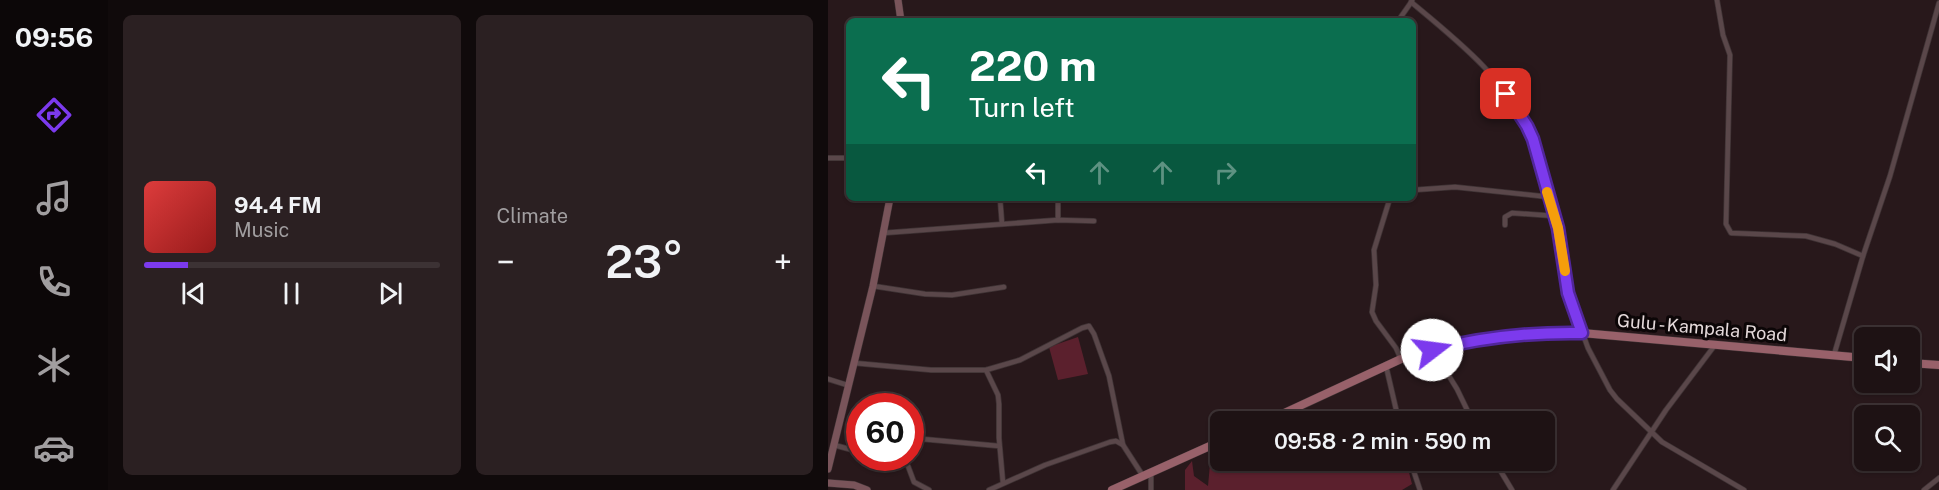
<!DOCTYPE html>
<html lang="en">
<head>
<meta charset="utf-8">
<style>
  :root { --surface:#1e1214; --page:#2b2022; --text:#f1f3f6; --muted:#a19ea0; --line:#3c3234; --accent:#7c3aed }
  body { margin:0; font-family:"Public Sans",sans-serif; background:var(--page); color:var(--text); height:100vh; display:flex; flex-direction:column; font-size:22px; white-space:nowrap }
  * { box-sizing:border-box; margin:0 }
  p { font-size:20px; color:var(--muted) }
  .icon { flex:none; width:33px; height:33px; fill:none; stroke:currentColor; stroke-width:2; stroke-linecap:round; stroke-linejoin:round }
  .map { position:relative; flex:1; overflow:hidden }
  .sheet { display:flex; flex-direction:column; gap:15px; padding:15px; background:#100a0b; width:720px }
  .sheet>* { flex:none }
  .top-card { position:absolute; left:18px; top:18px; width:570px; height:183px; border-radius:9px; box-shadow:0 2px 4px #0004,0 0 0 2px var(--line); background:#0b6e4f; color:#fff; overflow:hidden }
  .tools { position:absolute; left:1026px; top:327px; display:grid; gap:12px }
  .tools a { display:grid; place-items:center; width:66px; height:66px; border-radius:9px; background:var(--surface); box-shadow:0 2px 4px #0004,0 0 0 2px var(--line); font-size:30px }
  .speed { position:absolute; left:18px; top:393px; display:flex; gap:12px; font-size:30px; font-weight:700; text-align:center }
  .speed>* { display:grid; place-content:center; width:78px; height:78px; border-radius:50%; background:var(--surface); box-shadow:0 2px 4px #0004,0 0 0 2px var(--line); line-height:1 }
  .speed .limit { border:9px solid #d22; background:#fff; color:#111 }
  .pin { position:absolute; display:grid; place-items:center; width:51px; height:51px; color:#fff; margin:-26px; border-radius:12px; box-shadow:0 3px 9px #0006 }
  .me { position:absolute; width:66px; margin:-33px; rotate:75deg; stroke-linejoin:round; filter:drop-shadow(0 0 4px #0008) }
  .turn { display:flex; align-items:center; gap:21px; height:126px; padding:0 24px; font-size:27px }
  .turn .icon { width:78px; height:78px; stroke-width:2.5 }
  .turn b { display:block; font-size:42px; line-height:51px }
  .lanes { display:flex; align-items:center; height:57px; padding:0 24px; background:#0003; justify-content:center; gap:30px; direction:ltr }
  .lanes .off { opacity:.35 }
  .big { font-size:45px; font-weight:600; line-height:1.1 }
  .sheet .tile { flex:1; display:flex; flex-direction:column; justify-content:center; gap:9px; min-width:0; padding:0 21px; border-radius:9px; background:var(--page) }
  .song { display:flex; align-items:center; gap:18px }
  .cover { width:72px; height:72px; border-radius:9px; background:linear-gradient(135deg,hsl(0 70% 55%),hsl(0 70% 35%)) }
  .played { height:6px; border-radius:3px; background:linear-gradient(90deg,var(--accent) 15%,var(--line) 15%) }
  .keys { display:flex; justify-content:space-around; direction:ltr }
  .heat { display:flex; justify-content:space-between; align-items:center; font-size:33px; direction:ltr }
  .sheet .tiles { flex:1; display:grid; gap:15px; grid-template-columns:repeat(2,1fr) }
  .trip { position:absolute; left:382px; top:411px; width:345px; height:60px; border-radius:9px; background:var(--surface); box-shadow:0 2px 4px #0004,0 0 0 2px var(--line); font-weight:600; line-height:60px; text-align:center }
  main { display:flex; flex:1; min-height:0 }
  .menu { display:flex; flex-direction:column; width:108px; justify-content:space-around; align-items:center; background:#0c0708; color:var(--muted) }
  .menu .icon { width:42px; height:42px }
  .menu .on { color:var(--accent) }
  .menu b { font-size:27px; color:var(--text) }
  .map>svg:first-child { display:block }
  .green { fill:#5b202d }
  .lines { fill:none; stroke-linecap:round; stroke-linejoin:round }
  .street-casing { stroke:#3f3335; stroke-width:6 }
  .secondary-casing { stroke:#3f3335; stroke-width:8 }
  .primary-casing { stroke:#3f3335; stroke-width:9 }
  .street { stroke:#5a474a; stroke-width:4.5 }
  .secondary { stroke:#79545a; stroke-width:7 }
  .primary { stroke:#98616a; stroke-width:8 }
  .route-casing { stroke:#51269a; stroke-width:15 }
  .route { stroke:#7c3aed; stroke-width:10 }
  .slow { stroke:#f59e0b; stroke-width:10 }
  .labels { text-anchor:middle; stroke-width:6; stroke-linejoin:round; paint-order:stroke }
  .street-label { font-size:18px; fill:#e4d9da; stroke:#0c0607 }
</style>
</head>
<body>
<main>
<nav class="menu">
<b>09:56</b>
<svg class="icon on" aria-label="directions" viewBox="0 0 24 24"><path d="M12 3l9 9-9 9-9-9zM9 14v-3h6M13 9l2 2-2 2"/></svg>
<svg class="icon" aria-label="music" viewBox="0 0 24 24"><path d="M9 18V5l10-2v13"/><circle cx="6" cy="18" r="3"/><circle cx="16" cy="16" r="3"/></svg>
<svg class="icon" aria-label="phone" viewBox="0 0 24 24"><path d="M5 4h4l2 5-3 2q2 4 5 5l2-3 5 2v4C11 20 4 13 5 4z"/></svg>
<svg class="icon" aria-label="climate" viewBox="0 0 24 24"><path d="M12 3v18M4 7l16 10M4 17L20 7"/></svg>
<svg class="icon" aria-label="car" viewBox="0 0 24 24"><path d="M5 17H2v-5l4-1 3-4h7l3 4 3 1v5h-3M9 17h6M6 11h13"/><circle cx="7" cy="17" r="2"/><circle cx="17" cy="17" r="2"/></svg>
</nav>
<section class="sheet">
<div class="tiles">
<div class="tile">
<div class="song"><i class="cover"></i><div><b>94.4 FM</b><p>Music</p></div></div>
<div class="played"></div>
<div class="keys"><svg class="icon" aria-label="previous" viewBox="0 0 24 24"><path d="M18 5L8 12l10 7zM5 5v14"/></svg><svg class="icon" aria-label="pause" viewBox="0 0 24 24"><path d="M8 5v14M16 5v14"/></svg><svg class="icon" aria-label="next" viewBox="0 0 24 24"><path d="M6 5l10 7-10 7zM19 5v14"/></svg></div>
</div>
<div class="tile"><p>Climate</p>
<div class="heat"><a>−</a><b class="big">23°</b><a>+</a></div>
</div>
</div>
</section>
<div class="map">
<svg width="1111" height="490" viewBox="0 0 1111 490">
  <rect width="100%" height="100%" fill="#28181b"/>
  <g class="green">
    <path d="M250,337l10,37 -30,6 -9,-33z"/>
    <path d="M394,461h130l6,7 12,-6 4,4 17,-5h15l6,23 -10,6h-217v-20l7,-9 2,15 14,10 2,-22z"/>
  </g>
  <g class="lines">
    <g class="street-casing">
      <g id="street">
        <path d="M889,0l6,35 7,20 -4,169 5,9 75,3 29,8 28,12"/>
        <path d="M583,2c47,39 98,79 122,137l25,89 10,65 20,55 22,42 7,9 45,43 82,48"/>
        <path d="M570,21l14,-20"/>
        <path d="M0,158h21"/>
        <path d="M585,190l42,-3 94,10"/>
        <path d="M172,198l2,26"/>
        <path d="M562,198l-16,52 2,35 -4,27 4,9 20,27 5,11"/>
        <path d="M230,220v-22"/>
        <path d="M677,225v-8l7,-4 43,3"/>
        <path d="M55,233l175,-13 36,1"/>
        <path d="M45,286l52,8 27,1 52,-8"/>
        <path d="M605,350l24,39 16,33"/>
        <path d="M1006,355l29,-99 27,-80 49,-173"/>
        <path d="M26,363l77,7h55l34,-10 62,-32 7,-2 5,8 15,42 14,69 20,31"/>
        <path d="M558,366l13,56"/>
        <path d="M158,370l12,25 1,9v34l4,45"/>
        <path d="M0,379l19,6"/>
        <path d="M82,444l12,-5 77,7"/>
        <path d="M6,445l26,7"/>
        <path d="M72,458l8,8 6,16 15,8"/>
        <path d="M582,460l10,30"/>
        <path d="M666,460l18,30"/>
        <path d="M323,473v17"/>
        <path d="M161,490l56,-25 65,-23 6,-1 7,4"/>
        <path d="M785,490l53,-80 49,-65"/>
        <path d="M1096,490l15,-12"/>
      </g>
    </g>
    <g class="secondary-casing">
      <g id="secondary">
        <path d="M70,0l3,21"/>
        <path d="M0,469l45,-183 17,-88"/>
        <path d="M0,483l26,2 13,5"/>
      </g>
    </g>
    <g class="primary-casing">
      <g id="primary">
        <path d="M1082,363l29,2"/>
        <path d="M437,422l136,-63 65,-18 65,-8h51l282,25"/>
        <path d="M284,490l109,-49"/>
      </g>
    </g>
    <use href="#street" class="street"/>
    <use href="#secondary" class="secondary"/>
    <use href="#primary" class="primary"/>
  </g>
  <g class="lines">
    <g class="route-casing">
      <path id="route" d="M604,350c51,-13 99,-18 150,-17l-14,-40 -10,-65 -25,-89 -6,-13 -21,-32"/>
    </g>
    <use href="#route" class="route"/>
    <path class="slow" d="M719,192l11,36 7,43"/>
  </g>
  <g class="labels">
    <g class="street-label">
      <text transform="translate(874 328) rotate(5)" y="6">Gulu - Kampala Road</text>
    </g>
  </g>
</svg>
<div class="tools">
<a><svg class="icon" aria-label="sound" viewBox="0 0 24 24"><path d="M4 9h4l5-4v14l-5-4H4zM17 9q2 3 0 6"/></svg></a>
<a><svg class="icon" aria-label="search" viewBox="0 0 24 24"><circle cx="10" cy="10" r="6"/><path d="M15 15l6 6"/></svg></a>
</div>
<div class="speed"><div class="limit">60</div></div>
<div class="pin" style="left:678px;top:94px;background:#d93025"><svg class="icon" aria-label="arrive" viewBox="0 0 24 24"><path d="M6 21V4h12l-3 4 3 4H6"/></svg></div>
<svg class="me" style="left:604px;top:350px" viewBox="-20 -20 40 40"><circle r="19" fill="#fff"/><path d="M0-13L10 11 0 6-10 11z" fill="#7c3aed"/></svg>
<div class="trip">09:58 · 2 min · 590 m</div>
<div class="top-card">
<div class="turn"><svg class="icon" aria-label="left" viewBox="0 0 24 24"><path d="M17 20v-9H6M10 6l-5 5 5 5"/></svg><div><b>220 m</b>Turn left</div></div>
<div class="lanes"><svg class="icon" aria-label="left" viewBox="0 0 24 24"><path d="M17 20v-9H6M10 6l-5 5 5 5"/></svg><svg class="icon off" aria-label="ahead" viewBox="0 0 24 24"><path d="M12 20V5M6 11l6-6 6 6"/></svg><svg class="icon off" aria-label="ahead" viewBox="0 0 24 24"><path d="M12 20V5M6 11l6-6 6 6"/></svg><svg class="icon off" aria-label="right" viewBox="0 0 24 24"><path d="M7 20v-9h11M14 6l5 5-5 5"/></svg></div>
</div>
</div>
</main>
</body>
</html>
